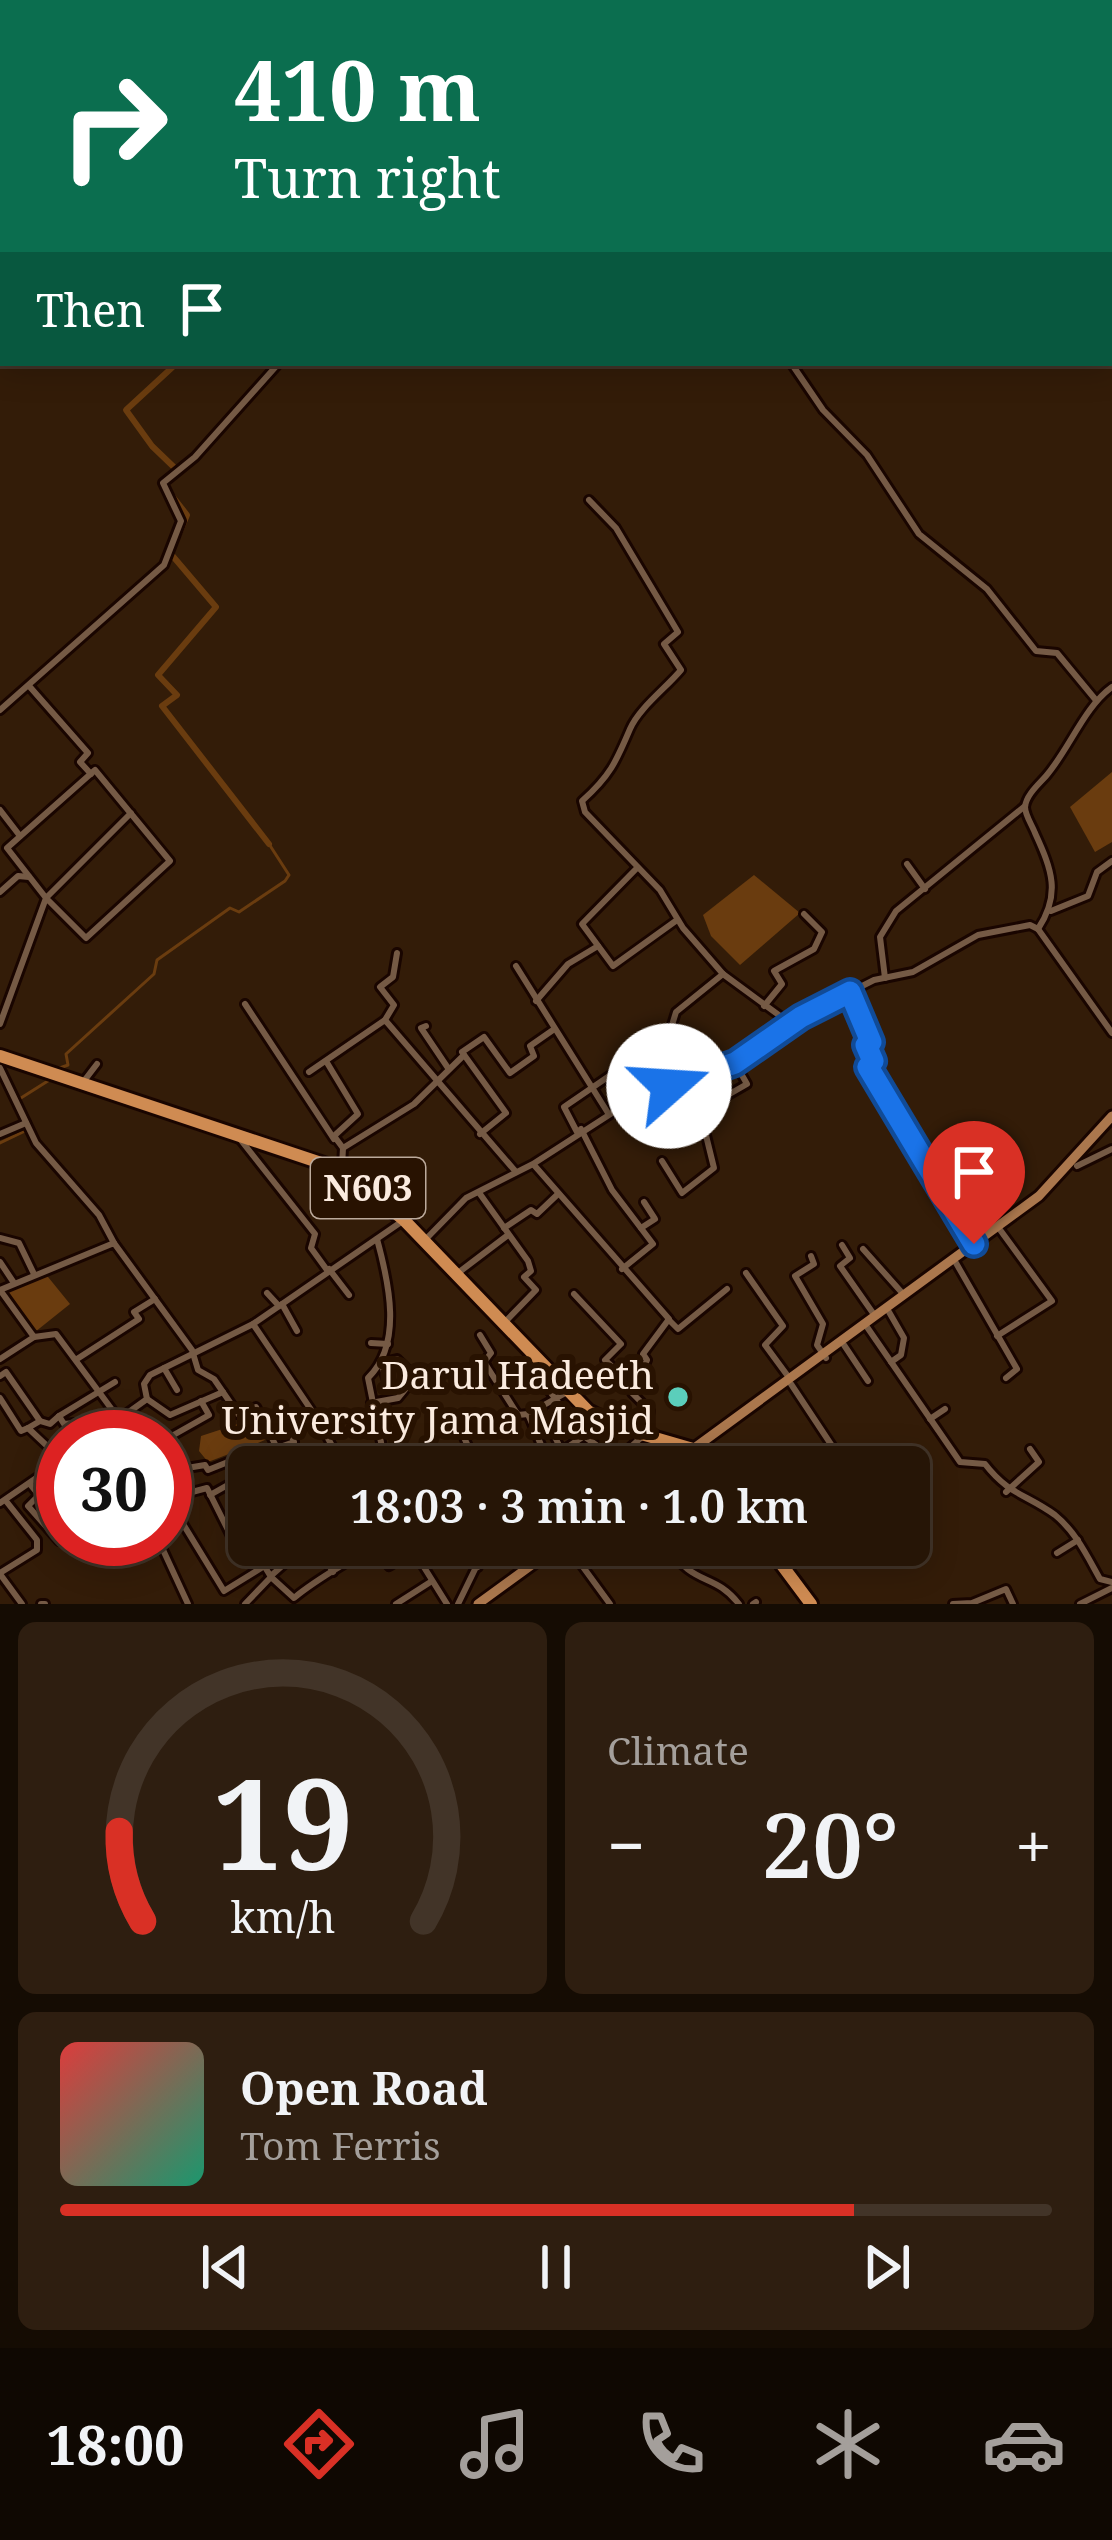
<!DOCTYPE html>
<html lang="en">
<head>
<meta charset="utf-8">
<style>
  :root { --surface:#261506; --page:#2e1e10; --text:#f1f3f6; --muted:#a49f9b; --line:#423428; --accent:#d93025 }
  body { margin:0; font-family:"Noto Serif",serif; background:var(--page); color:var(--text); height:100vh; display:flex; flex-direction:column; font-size:45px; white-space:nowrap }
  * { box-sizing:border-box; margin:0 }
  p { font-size:39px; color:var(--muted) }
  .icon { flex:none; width:66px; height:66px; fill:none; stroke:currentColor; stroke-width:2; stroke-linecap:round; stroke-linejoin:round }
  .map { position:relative; height:1604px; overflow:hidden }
  .details { display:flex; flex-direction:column; gap:18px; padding:18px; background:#150c03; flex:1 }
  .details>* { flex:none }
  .banner { position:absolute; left:0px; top:0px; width:1113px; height:366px; box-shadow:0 6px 30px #0003,0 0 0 3px var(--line); background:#0b6e4f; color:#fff; overflow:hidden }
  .speed { position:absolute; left:36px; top:1410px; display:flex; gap:24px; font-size:60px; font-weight:700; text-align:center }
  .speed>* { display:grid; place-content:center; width:156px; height:156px; border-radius:50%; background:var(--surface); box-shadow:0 6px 30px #0003,0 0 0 3px var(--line); line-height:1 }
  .speed .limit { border:18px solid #d22; background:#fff; color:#111 }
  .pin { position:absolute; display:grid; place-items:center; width:102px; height:102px; color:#fff; margin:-123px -51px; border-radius:50% 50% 50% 0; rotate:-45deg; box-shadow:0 0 12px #0007 }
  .pin .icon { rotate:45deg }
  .me { position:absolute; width:132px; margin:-66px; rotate:71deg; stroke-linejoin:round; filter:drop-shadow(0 0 9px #0008) }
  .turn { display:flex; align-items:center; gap:42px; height:252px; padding:0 36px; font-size:54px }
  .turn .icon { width:156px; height:156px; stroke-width:2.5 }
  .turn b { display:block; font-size:84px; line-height:102px }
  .then { display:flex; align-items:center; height:114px; padding:0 36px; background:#0003; gap:24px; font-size:45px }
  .big { font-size:90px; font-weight:600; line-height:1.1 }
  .details .tile { flex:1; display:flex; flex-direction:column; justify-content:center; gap:18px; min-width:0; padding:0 42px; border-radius:18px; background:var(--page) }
  .details .dial { align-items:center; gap:0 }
  .dial svg { height:312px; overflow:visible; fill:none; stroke:var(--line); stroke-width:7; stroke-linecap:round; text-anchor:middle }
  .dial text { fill:var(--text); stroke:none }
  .song { display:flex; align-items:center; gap:36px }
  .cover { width:144px; height:144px; border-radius:18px; background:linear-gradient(135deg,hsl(0 70% 55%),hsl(160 70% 35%)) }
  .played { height:12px; border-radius:6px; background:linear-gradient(90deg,var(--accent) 80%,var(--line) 80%) }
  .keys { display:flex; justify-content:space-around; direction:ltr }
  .heat { display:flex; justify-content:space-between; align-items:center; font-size:66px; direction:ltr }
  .details .tiles { flex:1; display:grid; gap:18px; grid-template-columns:1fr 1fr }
  .tile:last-child { grid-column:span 2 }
  .trip { position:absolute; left:228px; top:1446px; width:702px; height:120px; border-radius:18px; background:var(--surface); box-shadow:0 6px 30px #0003,0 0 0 3px var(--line); font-weight:600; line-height:120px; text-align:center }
  .tab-bar { display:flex; height:192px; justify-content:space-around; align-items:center; background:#0f0802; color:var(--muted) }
  .tab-bar .icon { width:84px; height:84px }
  .tab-bar .on { color:var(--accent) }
  .tab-bar b { font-size:54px; color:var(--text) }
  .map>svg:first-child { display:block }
  .water { fill:#6a3c0f }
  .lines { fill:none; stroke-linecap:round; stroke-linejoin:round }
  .stream { stroke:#6a3c0f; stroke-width:3 }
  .canal { stroke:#6a3c0f; stroke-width:6 }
  .minor-casing { stroke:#190500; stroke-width:12 }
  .major-casing { stroke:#190500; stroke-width:15 }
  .highway-casing { stroke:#190500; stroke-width:18 }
  .minor { stroke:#755a45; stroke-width:6 }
  .major { stroke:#ab774d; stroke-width:9 }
  .highway { stroke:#cf8b52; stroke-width:12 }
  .route-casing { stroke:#114b97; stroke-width:30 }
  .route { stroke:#1a73e8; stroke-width:21 }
  .poi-dot { fill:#5bcebb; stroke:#281201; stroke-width:4.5 }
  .labels { text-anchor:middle; stroke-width:12; stroke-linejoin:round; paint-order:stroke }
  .shield { fill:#281201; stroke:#bcaa9c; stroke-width:3 }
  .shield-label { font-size:36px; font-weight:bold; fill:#fbebdf }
  .poi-label { font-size:39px; fill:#fbebdf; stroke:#281201; text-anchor:end }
</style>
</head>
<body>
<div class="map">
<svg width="1112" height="1604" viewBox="0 0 1112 1604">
  <rect width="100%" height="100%" fill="#331c08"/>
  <g class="water">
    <path d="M1112,772v70l-17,10 -25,-45z"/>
    <path d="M754,875l46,38 -60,52 -29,-29 -8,-21z"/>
    <path d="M44,1272l26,32 -35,28 -31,-40z"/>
    <path d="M256,1418l11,21 -20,9 22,-3 6,15 -35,14 -6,-16 8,-9 -34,13 -9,-11 2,-15z"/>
  </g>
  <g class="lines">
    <g class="stream">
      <path d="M57,1069l11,-4 -2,-11 88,-80 3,-14 73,-52 9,4 46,-31 4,-6 -20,-31"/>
      <path d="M0,1143l25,-12 -12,-28 38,-24"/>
    </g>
    <g class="canal">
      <path d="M475,3v-3"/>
      <path d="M152,446l-26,-36 51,-47"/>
      <path d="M153,447l26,25"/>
      <path d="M169,492l18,23 -9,21"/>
      <path d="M171,554l45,53 -58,68 19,20 -15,11 107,138"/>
    </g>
    <g class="minor-casing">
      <g id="minor">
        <path d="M492,0l1,3"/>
        <path d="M934,0l2,3"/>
        <path d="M1041,0l1,3"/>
        <path d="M536,3l4,-3"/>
        <path d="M0,108l3,3"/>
        <path d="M1110,114l2,2"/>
        <path d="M791,363l32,47 44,45 52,79 68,55 49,62 21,2 38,46"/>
        <path d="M589,500l27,28 62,104 -14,12 17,26c-15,18 -42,38 -51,59 -14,33 -20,47 -48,72l3,11 75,78 23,38 40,46 68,50"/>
        <path d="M30,687l58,66 -8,9 11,12"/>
        <path d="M0,710l164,-145 17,-44 -18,-38 32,-26 84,-94"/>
        <path d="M0,810l20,26"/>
        <path d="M907,864l18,25"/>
        <path d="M636,869l-54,55 31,42 64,-46"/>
        <path d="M0,892l18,-16 11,1"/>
        <path d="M1051,911l37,-15 9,-24 15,-11"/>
        <path d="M1038,929c23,-35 14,-59 -3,-96 -3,-8 -10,-18 -10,-26 1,-12 14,-23 21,-31 24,-28 38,-69 66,-89"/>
        <path d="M1038,929l74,104"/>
        <path d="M516,966l92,147"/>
        <path d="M885,978l-5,-41 16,-26 129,-105"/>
        <path d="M850,992l21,50 -5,3 7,16 -5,6 106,177"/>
        <path d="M536,1001l32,-37 30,-18"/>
        <path d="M245,1004l89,135"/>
        <path d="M764,1006l18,-22 -8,-13 40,-22 8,-17 -18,-18"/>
        <path d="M385,1020l9,-15 -14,-18 13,-10 4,-24"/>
        <path d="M0,1024l46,-126 40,40 84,-77 -75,-91 -88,78 39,50 85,-85"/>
        <path d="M426,1026l-5,2 27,40"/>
        <path d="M326,1061l32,53 -24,22 9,12"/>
        <path d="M0,1068l36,75 63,72 15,28"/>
        <path d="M309,1072l76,-52 131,152"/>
        <path d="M84,1081l13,-17"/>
        <path d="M581,1129l31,61 41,54 -31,25"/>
        <path d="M577,1132l-13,-25 105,-72 7,-23 47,-38"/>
        <path d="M0,1134l26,-11"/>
        <path d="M480,1134l26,-21 -44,-61 22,-15 26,36 24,-17 -4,-10 23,-16"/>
        <path d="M240,1139l75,95 -4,14 16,22"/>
        <path d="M662,1161l20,32 32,-25 -14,-57 47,-27 -12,-21"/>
        <path d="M534,1165l135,154 -26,35 4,6 -15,33 18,18 -6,24 -21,19 -4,13"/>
        <path d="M342,1166l1,-18 71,-44 50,-49"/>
        <path d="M1077,1166l35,-17"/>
        <path d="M480,1194l48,67 3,10 -7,6 12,13 -30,31"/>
        <path d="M504,1228l27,-18 6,4 21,-20"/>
        <path d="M641,1228l14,-9 -11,-17"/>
        <path d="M0,1238l19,5 15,31"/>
        <path d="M377,1239c12,44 26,105 -9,139l18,89"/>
        <path d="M424,1241l42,-43 67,-34 107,-69 95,-32 66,-46 73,-37 39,-8 65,-37 52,-10 8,4"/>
        <path d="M842,1245l8,13 -10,8 35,50"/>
        <path d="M863,1249l41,46"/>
        <path d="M811,1256l3,8 -19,12 28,48 -6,21 9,13"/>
        <path d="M0,1262l14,21"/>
        <path d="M956,1263l61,106 -11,9"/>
        <path d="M329,1269l20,26"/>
        <path d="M458,1273l50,-38"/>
        <path d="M746,1273l37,53 -18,19 25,34"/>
        <path d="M267,1293l12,13"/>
        <path d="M574,1294l47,50 -16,16 29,27"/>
        <path d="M282,1304l15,27"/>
        <path d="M889,1312l15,26 -3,17 -10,7"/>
        <path d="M670,1321l8,8 49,-40"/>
        <path d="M253,1324l65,96"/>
        <path d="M867,1327l93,135 25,2c24,31 41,30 70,51 21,17 32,41 45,64l12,3"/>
        <path d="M480,1335l11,18 -7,9 34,53 10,-1"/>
        <path d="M997,1336l55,-35 -54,-74"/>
        <path d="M371,1343l17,1"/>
        <path d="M844,1345l24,36"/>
        <path d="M0,1359l34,-22"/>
        <path d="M77,1359l62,-40 -5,-7 21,-13"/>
        <path d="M384,1362l13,-3 13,13"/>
        <path d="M382,1366l9,26"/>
        <path d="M164,1368l13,22"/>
        <path d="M551,1374l-10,6 43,56 35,26"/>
        <path d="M0,1376l6,-4 34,49 -12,7 34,32"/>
        <path d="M791,1384l55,83"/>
        <path d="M0,1398l21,33 7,-3"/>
        <path d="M147,1399l23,16 53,-23"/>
        <path d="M201,1401l8,14 -39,22 11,32 24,-4 3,5 25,-10 7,16"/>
        <path d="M371,1403l27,-5 9,-11"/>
        <path d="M540,1408l22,43 22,-15"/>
        <path d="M119,1419l-63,-85 -22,3 -34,-47 114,-47 78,107 6,20 16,9 24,35 18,-7 21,41 17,-6 -4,-10 28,-12 25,46 8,1"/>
        <path d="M930,1419l15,-10"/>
        <path d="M40,1421l10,3 9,-8"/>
        <path d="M458,1425l20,42"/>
        <path d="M79,1437l-4,-14 -11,1 -5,-8 56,-34"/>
        <path d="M94,1437l53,-38 -3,-15 6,-9 103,-51 151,-104"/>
        <path d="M53,1467l10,10"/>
        <path d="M264,1467l35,-15 8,15"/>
        <path d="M542,1467l7,-3 -21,-50 41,-23"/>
        <path d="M636,1467l26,-27"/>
        <path d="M165,1473l16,-4"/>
        <path d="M30,1484l9,11 -11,11 31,35"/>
        <path d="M189,1486l3,6 15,-4 25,50 11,-3 7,18 7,1 14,23 23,21c25,-21 51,-33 78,-52"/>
        <path d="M1006,1492l33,-30 -9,-13"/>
        <path d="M210,1495l39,-22"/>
        <path d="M165,1497l13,-1 11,-10 -4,-14"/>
        <path d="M0,1503l61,-42"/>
        <path d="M180,1519l44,72 42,-26"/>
        <path d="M158,1539l30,65"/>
        <path d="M317,1545l16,27"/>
        <path d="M371,1545l18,21 19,-11 4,6 5,-5 30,48"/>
        <path d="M456,1545l22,22"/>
        <path d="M567,1545l43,59"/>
        <path d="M667,1545c27,43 46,26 72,59"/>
        <path d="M417,1551l16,-6"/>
        <path d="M777,1553l12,-8"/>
        <path d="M1057,1553l21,-13"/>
        <path d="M0,1573l37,-23v-10l-31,-39"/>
        <path d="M0,1574l22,30"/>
        <path d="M273,1574l33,-29"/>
        <path d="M41,1604h4"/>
        <path d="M245,1604l26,-27"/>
        <path d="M396,1604l36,-23"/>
        <path d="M458,1604l22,-45 14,-14"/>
        <path d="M753,1604l3,-2"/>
        <path d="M953,1604l19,-1 34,-14 7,15"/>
        <path d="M1080,1604l32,-16"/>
      </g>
    </g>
    <g class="major-casing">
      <g id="major">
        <path d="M693,1449l346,-253 73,-80"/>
        <path d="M668,1467l15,-10"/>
        <path d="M478,1604l81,-59"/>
      </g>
    </g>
    <g class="highway-casing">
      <g id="highway">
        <path d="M0,1056l342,114 62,50 184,191 36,18 69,20 4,6 -4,7 -10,-5 5,-9"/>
        <path d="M767,1545l44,59"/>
      </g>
    </g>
    <use href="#minor" class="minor"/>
    <use href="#major" class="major"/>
    <use href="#highway" class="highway"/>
  </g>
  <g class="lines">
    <g class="route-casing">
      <path id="route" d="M669,1086l66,-23 66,-46 49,-25 21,50 -5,3 7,16 -5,6 106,177"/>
    </g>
    <use href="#route" class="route"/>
  </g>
  <circle class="poi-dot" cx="678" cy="1397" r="12"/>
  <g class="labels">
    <rect class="shield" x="311" y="1158" width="114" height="60" rx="9"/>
    <g class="shield-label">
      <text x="368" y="1201">N603</text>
    </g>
    <g class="poi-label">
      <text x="654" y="1389">Darul Hadeeth<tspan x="654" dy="45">University Jama Masjid</tspan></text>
    </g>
  </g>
</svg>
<div class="speed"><div class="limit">30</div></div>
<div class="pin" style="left:974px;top:1244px;background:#d93025"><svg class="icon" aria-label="arrive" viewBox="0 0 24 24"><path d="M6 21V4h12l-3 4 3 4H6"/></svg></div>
<svg class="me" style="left:669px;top:1086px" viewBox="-20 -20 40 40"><circle r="19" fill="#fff"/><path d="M0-13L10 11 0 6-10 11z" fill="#1a73e8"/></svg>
<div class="trip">18:03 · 3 min · 1.0 km</div>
<div class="banner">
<div class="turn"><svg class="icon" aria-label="right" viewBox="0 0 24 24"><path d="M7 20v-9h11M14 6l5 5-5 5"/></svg><div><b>410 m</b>Turn right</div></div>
<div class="then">Then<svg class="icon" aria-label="arrive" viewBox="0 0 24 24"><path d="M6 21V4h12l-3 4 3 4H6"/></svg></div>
</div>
</div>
<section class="details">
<div class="tiles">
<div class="tile dial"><svg viewBox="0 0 100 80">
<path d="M14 69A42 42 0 1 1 86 69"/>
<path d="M14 69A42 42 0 0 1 8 46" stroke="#d93025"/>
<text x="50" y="56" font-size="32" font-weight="700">19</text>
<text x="50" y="72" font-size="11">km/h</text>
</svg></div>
<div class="tile"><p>Climate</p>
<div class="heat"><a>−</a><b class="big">20°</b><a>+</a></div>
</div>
<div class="tile">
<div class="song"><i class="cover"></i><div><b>Open Road</b><p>Tom Ferris</p></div></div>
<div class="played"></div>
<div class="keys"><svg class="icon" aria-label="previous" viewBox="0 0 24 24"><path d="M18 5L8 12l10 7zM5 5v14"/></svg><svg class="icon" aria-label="pause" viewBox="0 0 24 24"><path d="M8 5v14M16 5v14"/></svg><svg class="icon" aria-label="next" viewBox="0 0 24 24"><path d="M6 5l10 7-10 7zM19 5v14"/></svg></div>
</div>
</div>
</section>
<nav class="tab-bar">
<b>18:00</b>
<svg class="icon on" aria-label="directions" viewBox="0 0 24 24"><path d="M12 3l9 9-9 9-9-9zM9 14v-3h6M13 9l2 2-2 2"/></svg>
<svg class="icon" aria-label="music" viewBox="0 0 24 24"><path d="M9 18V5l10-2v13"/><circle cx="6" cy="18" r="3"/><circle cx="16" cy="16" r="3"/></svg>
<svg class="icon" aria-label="phone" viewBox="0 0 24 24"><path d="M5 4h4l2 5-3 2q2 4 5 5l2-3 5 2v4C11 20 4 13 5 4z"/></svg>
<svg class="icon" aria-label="climate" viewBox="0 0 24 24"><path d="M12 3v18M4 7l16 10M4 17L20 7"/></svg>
<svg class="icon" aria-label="car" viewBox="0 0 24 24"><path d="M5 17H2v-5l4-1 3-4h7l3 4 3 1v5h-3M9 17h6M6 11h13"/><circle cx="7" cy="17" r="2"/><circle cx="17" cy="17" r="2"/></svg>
</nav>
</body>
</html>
